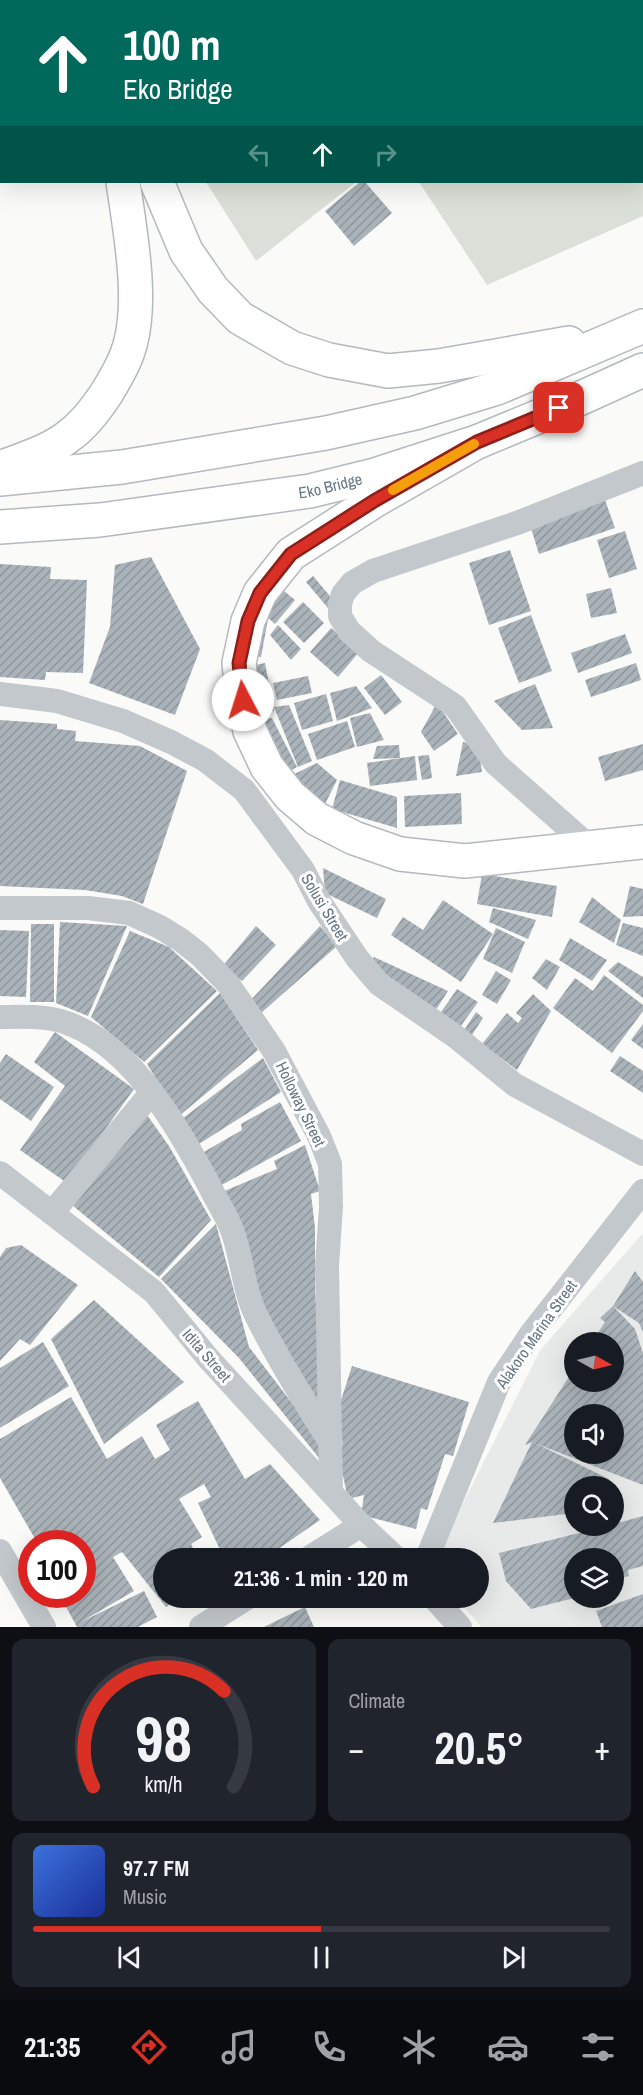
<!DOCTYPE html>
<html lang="en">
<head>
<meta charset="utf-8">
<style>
  :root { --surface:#171b24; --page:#20242c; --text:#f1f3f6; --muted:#9ea1a6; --line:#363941; --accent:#d93025 }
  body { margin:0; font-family:"Archivo Narrow",sans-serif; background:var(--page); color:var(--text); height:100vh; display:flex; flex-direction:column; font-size:22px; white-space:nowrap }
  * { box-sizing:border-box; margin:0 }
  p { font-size:20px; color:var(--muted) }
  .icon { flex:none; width:33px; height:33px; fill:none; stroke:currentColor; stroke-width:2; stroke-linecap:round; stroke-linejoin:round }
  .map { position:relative; height:1627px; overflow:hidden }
  .sheet { display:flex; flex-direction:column; gap:12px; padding:12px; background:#0d0f14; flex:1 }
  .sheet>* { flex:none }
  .top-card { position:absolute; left:0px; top:0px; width:644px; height:183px; box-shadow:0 6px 24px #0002; background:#00695c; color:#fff; overflow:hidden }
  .needle { width:39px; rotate:98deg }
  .buttons { position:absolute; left:564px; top:1332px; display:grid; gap:12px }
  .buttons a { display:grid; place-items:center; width:60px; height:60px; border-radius:50%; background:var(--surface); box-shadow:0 6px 24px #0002; font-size:30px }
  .speed { position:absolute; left:18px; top:1530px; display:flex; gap:12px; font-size:30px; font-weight:700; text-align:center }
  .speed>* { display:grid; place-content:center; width:78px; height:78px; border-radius:50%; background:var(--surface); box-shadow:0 6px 24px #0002; line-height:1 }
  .speed .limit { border:9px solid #d22; background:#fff; color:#111 }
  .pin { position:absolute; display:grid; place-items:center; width:51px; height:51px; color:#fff; margin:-26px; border-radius:12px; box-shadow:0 3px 9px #0006 }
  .me { position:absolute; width:66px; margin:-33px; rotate:355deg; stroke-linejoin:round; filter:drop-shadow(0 0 4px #0008) }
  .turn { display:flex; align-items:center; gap:21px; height:126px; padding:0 24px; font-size:27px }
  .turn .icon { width:78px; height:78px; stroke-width:2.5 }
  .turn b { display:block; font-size:42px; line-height:51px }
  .lanes { display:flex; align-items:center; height:57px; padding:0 24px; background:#0003; justify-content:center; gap:30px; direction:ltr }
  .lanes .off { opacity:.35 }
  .big { font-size:45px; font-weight:800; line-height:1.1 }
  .sheet .card { flex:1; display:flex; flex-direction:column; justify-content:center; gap:9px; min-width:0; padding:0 21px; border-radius:12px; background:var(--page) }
  .sheet .dial { align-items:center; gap:0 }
  .dial svg { height:156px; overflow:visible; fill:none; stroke:var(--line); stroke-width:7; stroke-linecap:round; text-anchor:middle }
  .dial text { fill:var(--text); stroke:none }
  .song { display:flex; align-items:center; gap:18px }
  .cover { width:72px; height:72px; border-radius:9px; background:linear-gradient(135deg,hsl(220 70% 55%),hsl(230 70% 35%)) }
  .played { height:6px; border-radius:3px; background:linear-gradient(90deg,var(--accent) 50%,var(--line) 50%) }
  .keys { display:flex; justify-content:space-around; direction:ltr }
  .heat { display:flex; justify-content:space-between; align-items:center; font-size:33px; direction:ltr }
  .sheet .tiles { flex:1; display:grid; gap:12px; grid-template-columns:1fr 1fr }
  .card:last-child { grid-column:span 2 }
  .trip { position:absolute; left:153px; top:1548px; width:336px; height:60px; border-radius:30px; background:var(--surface); box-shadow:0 6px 24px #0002; font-weight:800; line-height:60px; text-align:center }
  .tabs { display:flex; height:96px; justify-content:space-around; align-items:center; background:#090b0e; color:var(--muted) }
  .tabs .icon { width:42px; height:42px }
  .tabs .active { color:var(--accent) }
  .tabs b { font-size:27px; color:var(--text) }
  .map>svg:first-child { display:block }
  .built { fill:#e8e9e9; fill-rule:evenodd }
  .grass { fill:#dadfd7 }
  .building { fill:url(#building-hatch); fill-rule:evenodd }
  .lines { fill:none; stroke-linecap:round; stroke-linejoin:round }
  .highway-casing { stroke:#b4b9bd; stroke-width:36 }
  .minor { stroke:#c3c8cc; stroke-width:24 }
  .highway { stroke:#fff; stroke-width:33 }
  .route-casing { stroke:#8d1f18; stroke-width:15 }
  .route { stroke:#d93025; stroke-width:10 }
  .slow { stroke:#f59e0b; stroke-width:10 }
  .labels { text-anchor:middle; stroke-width:6; stroke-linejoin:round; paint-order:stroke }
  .street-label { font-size:16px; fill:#657683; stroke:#fff }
</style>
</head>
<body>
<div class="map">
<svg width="643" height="1627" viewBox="0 0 643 1627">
  <defs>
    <pattern id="building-hatch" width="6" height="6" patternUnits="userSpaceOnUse" patternTransform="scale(1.5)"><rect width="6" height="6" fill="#aab3b9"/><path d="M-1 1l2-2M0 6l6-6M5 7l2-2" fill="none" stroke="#8e969c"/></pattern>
  </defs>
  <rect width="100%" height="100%" fill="#fafaf8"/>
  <path class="built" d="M643,1233v394h-162l-24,-29h21v-40h-43l106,-209zM574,1342h40v40h-40zM574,1414h40v40h-40zM574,1486h40v40h-40zM574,1558h40v40h-40z"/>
  <g class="grass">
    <path d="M321,0h278l1,1 -282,1z"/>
    <path d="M642,51l1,165 -156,69 -68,-103h223z"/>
    <path d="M206,182h150l-100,79z"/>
  </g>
  <g class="building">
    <path d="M360,182h5l27,31 -38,33 -29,-35z"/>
    <path d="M605,500l10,28 -76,26 -9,-29z"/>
    <path d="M625,531l12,38 -28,9 -12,-38z"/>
    <path d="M510,550l21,61 -42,14 -20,-62z"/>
    <path d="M151,557l49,92 -25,66 -86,-32 21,-56 5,-62z"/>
    <path d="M0,564l51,3 -1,12 37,1 -4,93 -37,-1 -1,8 -45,-3z"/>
    <path d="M313,576l22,26 -7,6 -22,-26z"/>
    <path d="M278,586l17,14 -20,24 -17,-15z"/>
    <path d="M611,588l6,25 -26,5 -5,-24z"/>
    <path d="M303,602l21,21 -20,20 -21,-21z"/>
    <path d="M257,610l11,9 -7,38 -12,-2z"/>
    <path d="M531,615l21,56 -33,12 -21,-55z"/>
    <path d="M278,625l23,24 -10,11 -21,-25z"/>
    <path d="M331,628l28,24 -21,25 -28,-25z"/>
    <path d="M625,634l7,19 -54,20 -7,-20z"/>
    <path d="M265,663l9,48 -21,4 -8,-48z"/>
    <path d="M636,663l5,17 -50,17 -6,-17z"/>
    <path d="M381,675l21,27 -17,13 -21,-27z"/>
    <path d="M308,676l4,17 -35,7 -4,-17z"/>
    <path d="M535,684l18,44 -31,2 -28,-29z"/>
    <path d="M356,686l16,22 -35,13 -7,-28z"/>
    <path d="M326,694l7,27 -31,9 -8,-27z"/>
    <path d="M437,703l21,31 -24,17 -13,-19z"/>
    <path d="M289,705l23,56 -14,6 -24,-60z"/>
    <path d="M370,713l14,27 -27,7 -7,-29z"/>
    <path d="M272,718l25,49 -13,7 -29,-54z"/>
    <path d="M0,720l57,4v5l19,2 -1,10 65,5 47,25 -44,133 -21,-8 -37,-6 -85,-4z"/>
    <path d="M347,721l8,26 -38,13 -9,-26z"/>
    <path d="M463,742l15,3 4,27 -26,4z"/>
    <path d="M643,744v26l-38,11 -7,-24z"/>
    <path d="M399,745l1,13 -27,1 4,-13z"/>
    <path d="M429,755l3,23 -10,2 -4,-24z"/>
    <path d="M415,756l2,24 -47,6 -3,-23z"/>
    <path d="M317,763l20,17 -16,32 -39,-32z"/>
    <path d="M340,780l57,17v31l-65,-19z"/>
    <path d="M461,793l1,31 -57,3 -1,-31z"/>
    <path d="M323,868l63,31 -9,19 -52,-25z"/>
    <path d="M482,874l75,12 -5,31 -75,-13z"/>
    <path d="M630,886l13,3v27l-20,1z"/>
    <path d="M592,897l29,23 -7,23 -35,-21z"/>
    <path d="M443,900l50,34 -32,48 -70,-47 12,-18 20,13z"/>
    <path d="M493,908l43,12 -8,19 -39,-17z"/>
    <path d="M60,922l67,4 -39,90 -32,-13z"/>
    <path d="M623,923l20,5v28l-27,-11z"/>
    <path d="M31,924h23v78h-24z"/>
    <path d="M256,926l20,19 -34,36 -20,-14z"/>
    <path d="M320,926l17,20 -77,68 -10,-13z"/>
    <path d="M496,928l29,14 -13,31 -29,-14z"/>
    <path d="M0,930l29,1 -3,66 -26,-1z"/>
    <path d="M130,931l39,16 48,44 -73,71 -53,-45z"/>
    <path d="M570,938l37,22 -15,21 -33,-21z"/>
    <path d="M374,957l74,34 -16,25 -65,-49z"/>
    <path d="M546,959l14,8 -13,23 -15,-12z"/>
    <path d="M618,962l25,15v21l-35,-27z"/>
    <path d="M496,971l15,9 -14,24 -15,-9z"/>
    <path d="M604,975l39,30v6l-31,42 -59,-45 22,-30 18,13z"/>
    <path d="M457,989l21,13 -20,28 -21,-12z"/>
    <path d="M220,993l38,57 -79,66 -32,-52z"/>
    <path d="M533,994l18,17 -34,59 -35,-26 25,-31 11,10 4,-5 -6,-5z"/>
    <path d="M476,1012l7,6 -15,23 -7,-6z"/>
    <path d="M643,1024v25l-12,-9z"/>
    <path d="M55,1032l79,57 -67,94 -47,-33 45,-64 -31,-24z"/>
    <path d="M6,1054l48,33 -23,34 -31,-22v-36z"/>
    <path d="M620,1056l23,15v22l-33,-22z"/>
    <path d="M263,1058l18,34 -82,52 -16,-26z"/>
    <path d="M280,1102l21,39 -81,45 -18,-33 40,-23 -1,-6z"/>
    <path d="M147,1115l22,31 42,74 -52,57 -87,-72z"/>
    <path d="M305,1145l15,46 -9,3 4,34v63l9,113 -13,3 -55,-102 -34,-113 55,-23 -3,-8z"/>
    <path d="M216,1224l33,123 73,95 -3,16 -80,-100 -78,-79z"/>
    <path d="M21,1245l57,40 -48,60 -10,-6 -20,22v-104l6,-9z"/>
    <path d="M635,1271l8,11v50l-4,-9 -26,-17 22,23 8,24v132l-106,-41 72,35 1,7h-36v27l-81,10 39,-81 -7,3 49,-76v13h40v-40h-22l13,-20 -5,-4 13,-12zM574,1414h40v40h-40z"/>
    <path d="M94,1300l90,82 -80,62 -53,-105z"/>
    <path d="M43,1342l26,44 -69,42v-60z"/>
    <path d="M352,1366l117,36 -16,54 -8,-2 -18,56 -6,-2 -5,21 -55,-14 3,-20 -16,4 -9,-42 -4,-38z"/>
    <path d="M71,1397l36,62 35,-23 13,23 15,-9 -14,-25 42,-24 47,78 25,-15 50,56 -55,38h-41l-26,-55 13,-6 -7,-13 -25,15 23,38 -11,7 7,14h-34v40h29l-10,5 -4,-5 -13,9 -44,-55 -9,5 21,34 -53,31 63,-31 13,26 -19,10h-61l-18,-33h23v-50h-44l-38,-66v-39z"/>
    <path d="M643,1516v50l-15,4 1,6 -15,4v-22h-40v40l-43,11 -25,-28 -7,-28 108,-27h7v-2z"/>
    <path d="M643,1594v33h-41l-6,-16z"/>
    <path d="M305,1607l9,20h-50l8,-4z"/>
  </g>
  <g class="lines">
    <g class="highway-casing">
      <g id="highway">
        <path d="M123,2l1,-2"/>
        <path d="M155,2l1,-2"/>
        <path d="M157,182l29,69 27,39 27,28 52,30 37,12 59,11 51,-5 130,-23"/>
        <path d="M477,442l-103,59 -83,53 -31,39 -12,28 -9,42 4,37 7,31 17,36 23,29 27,23 37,19 46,16 65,7 178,-19"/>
        <path d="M0,468c23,-9 51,-17 70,-33 15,-11 26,-26 36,-41 8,-13 16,-26 21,-40 18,-47 3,-123 -4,-172"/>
        <path d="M0,479l122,-12 204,-34 89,-20 82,-25 146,-62"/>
        <path id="s1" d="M0,527l100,-7 210,-29 65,-16 102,-33 82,-34 84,-38"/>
      </g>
    </g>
    <g class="minor">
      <path d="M360,2l2,-2"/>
      <path d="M0,694l57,7 66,20 48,21 34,18 39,30 59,80 16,31 38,57 22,26 76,52 60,49 128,69"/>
      <path d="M590,847l-94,-83 -41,-58 -84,-55 -22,-20 -9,-15v-12l3,-10 9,-11 21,-12 144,-48 126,-50"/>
      <path d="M0,908h88l41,5 31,14 21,13 19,15 28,29 46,67 45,85 11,28 1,43 -4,59 4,225"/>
      <path d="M0,1017c24,0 50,-2 72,8 63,26 106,102 137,160 7,15 17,29 23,45 10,26 11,58 23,83 22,45 49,88 76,130"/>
      <path d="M0,1173l154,119 54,66 153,167 35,33"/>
      <path d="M52,1213l100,-121"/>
      <path d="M0,1551l44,76"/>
      <path d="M309,1558l52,-33"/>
      <path d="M427,1558l72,-176 32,-48 112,-143"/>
      <path d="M434,1598l26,29"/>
      <path d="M201,1627l46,-29"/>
    </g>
    <use href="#highway" class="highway"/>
  </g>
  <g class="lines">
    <g class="route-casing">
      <path id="route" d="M243,700l-4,-37 9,-42 12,-28 31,-39 83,-53 103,-59 82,-34"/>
    </g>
    <use href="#route" class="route"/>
    <path class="slow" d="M393,490l81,-46"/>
  </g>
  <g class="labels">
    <g class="street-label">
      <text dy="6" stroke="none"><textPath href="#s1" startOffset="333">Eko Bridge</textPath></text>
      <text transform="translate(325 907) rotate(59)" y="6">Solusi Street</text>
      <text transform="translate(301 1104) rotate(64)" y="6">Holloway Street</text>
      <text transform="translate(536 1334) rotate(-55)" y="6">Alakoro Marina Street</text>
      <text transform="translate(207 1355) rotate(49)" y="6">Idita Street</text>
    </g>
  </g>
</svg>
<div class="buttons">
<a><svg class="needle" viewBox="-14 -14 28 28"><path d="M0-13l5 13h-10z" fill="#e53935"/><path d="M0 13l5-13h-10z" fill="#9ea1a6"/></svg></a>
<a><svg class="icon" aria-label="sound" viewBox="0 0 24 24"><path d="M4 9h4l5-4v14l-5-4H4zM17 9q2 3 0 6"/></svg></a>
<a><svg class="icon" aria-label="search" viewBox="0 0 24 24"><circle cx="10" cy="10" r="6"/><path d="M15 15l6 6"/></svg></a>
<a><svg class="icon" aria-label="layers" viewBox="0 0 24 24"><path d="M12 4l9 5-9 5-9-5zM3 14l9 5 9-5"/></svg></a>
</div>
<div class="speed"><div class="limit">100</div></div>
<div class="pin" style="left:559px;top:408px;background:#d93025"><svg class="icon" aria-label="arrive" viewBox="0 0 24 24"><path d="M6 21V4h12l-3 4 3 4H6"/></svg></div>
<svg class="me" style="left:243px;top:700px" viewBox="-20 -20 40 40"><circle r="19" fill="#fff"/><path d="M0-13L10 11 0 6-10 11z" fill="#d93025"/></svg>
<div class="trip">21:36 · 1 min · 120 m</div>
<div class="top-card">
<div class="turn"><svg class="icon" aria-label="ahead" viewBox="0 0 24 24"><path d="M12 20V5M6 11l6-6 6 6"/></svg><div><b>100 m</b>Eko Bridge</div></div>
<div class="lanes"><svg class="icon off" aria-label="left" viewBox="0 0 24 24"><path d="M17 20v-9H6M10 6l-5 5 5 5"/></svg><svg class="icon" aria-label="ahead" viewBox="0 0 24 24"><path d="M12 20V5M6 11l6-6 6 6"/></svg><svg class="icon off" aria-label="right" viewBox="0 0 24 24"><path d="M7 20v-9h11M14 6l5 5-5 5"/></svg></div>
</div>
</div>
<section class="sheet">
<div class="tiles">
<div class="card dial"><svg viewBox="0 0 100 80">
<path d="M14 69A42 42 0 1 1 86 69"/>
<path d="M14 69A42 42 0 0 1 81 20" stroke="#d93025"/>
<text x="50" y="56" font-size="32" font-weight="700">98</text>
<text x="50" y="72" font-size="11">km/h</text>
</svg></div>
<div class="card"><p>Climate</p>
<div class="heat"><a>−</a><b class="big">20.5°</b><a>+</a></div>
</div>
<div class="card">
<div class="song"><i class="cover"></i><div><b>97.7 FM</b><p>Music</p></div></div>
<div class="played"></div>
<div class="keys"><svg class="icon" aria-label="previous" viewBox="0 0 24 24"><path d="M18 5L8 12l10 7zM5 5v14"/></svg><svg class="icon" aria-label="pause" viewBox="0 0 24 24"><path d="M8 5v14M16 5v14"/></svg><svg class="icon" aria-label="next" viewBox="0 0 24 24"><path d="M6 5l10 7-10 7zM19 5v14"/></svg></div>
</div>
</div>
</section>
<nav class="tabs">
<b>21:35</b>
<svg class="icon active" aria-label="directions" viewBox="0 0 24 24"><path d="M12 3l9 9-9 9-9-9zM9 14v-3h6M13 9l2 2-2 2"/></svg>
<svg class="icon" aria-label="music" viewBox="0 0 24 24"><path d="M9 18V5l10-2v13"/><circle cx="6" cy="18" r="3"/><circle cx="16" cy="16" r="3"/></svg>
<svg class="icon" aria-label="phone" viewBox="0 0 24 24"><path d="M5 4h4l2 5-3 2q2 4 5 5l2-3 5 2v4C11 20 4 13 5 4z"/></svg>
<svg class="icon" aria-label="climate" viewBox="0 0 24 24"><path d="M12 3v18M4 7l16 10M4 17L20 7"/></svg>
<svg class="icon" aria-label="car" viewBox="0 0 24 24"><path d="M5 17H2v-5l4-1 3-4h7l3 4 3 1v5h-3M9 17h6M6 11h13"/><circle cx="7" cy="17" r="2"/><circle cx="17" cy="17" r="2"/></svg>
<svg class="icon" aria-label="filters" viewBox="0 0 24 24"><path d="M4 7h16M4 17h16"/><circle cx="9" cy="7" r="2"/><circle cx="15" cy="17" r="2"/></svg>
</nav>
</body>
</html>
